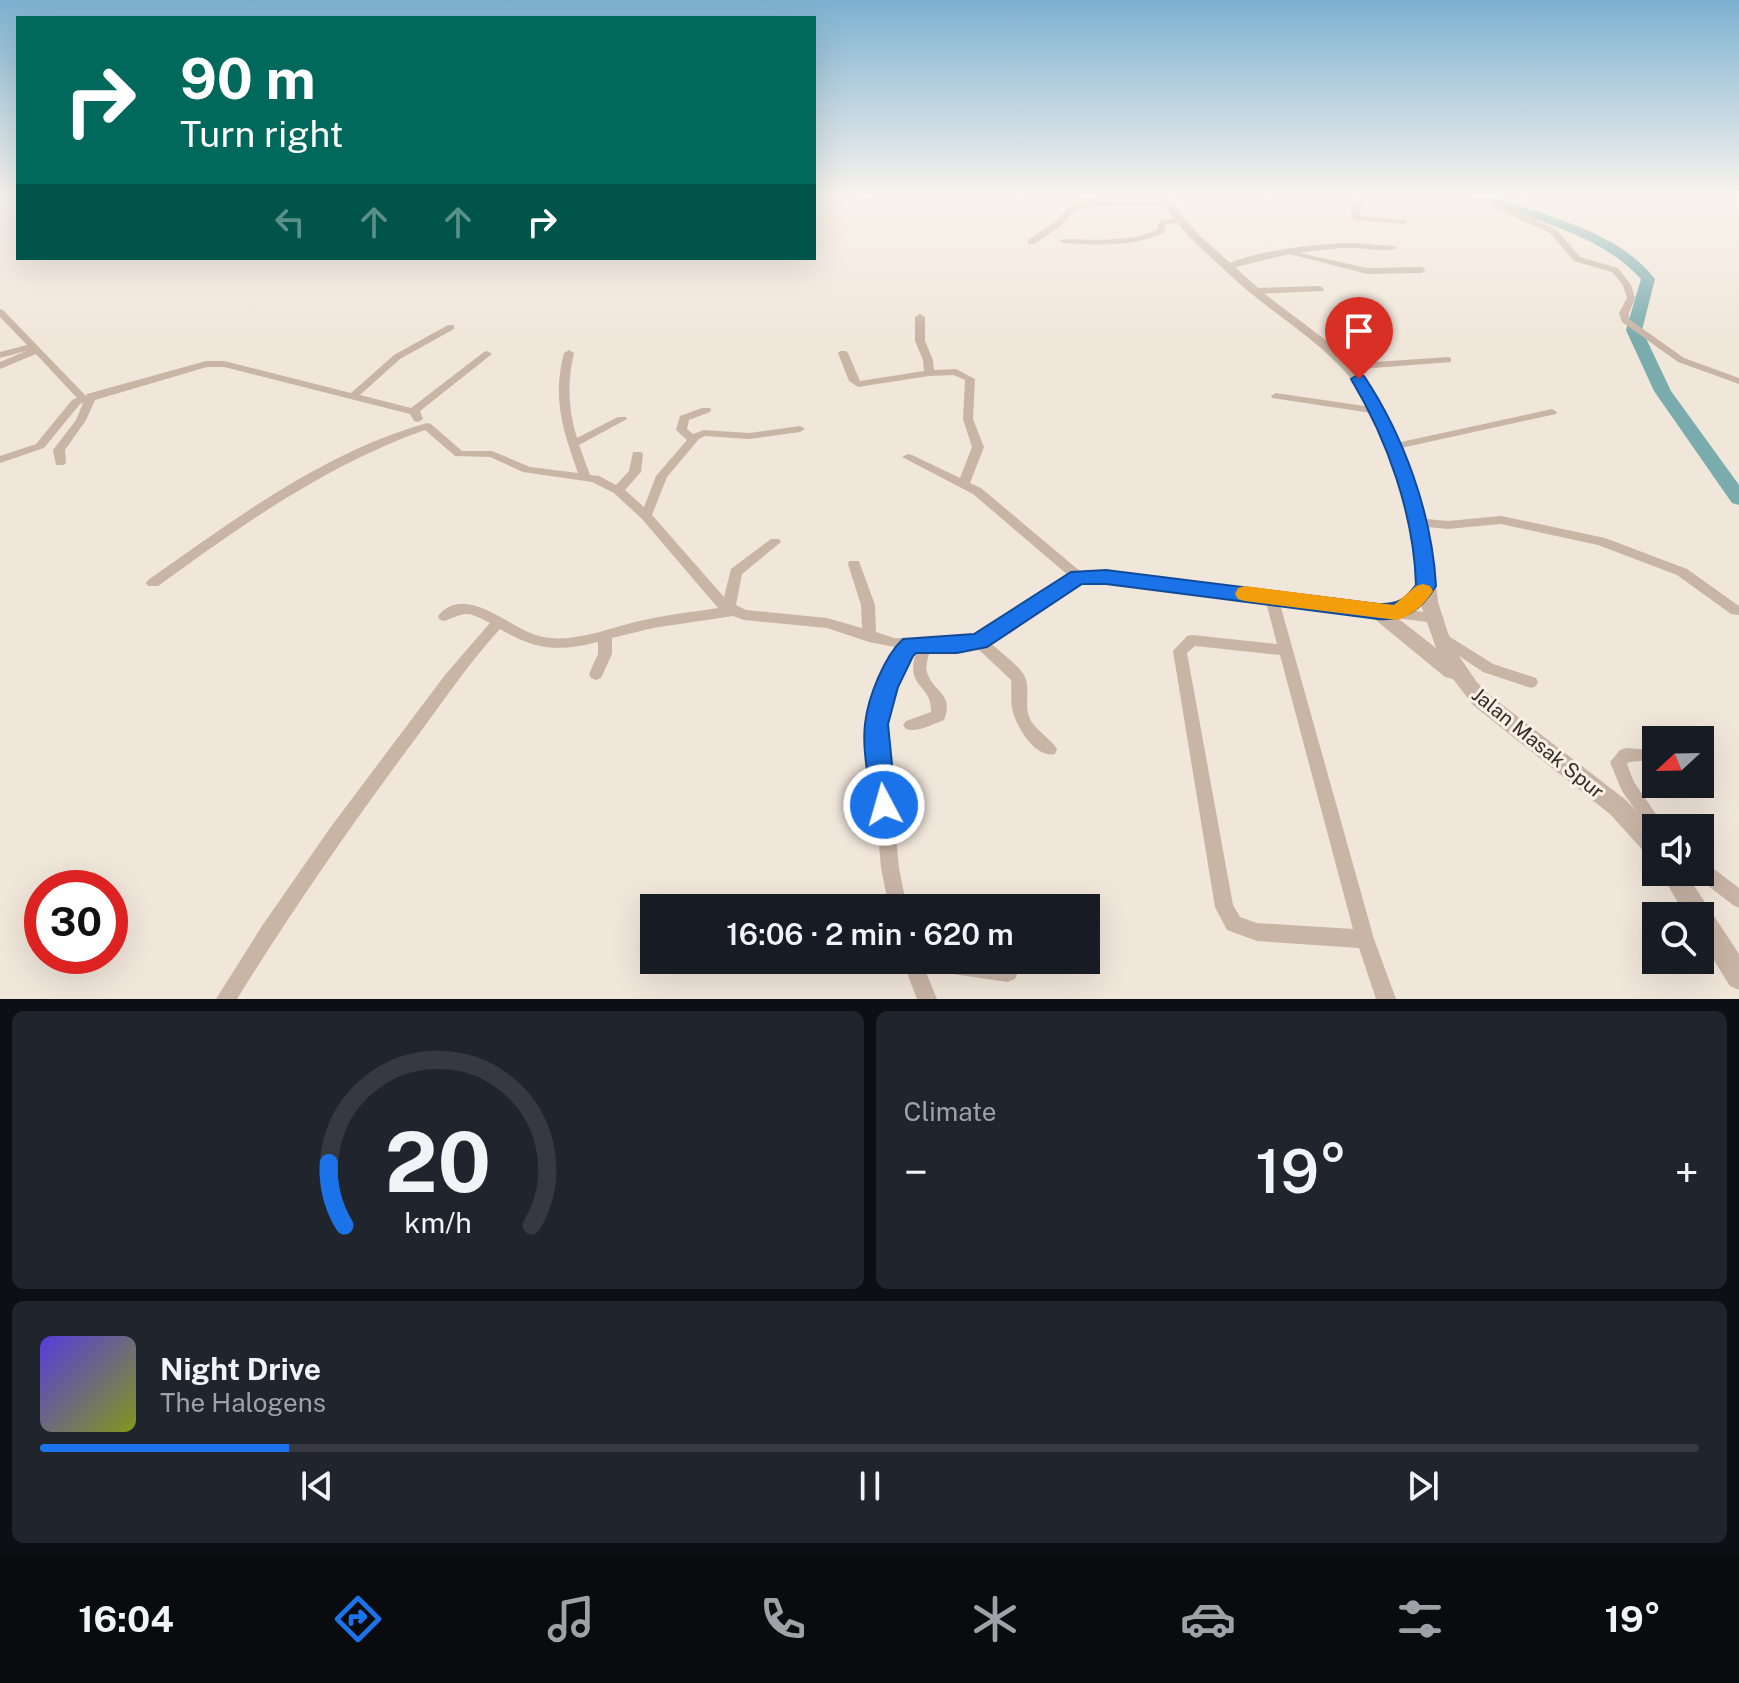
<!DOCTYPE html>
<html lang="en">
<head>
<meta charset="utf-8">
<style>
  :root { --surface:#171b24; --page:#20242c; --text:#f1f3f6; --muted:#9ea1a6; --line:#363941; --accent:#1a73e8 }
  body { margin:0; font-family:"Public Sans",sans-serif; background:var(--page); color:var(--text); height:100vh; display:flex; flex-direction:column; font-size:30px; white-space:nowrap }
  * { box-sizing:border-box; margin:0 }
  p { font-size:26px; color:var(--muted) }
  .icon { flex:none; width:44px; height:44px; fill:none; stroke:currentColor; stroke-width:2; stroke-linecap:round; stroke-linejoin:round }
  .map { position:relative; height:999px; overflow:hidden }
  .sheet { display:flex; flex-direction:column; gap:12px; padding:12px; background:#0d0f14; flex:1 }
  .sheet>* { flex:none }
  .banner { position:absolute; left:16px; top:16px; width:800px; height:244px; border-radius:0px; box-shadow:0 8px 32px #0002; background:#00695c; color:#fff; overflow:hidden }
  .needle { width:52px; rotate:248deg }
  .buttons { position:absolute; left:1642px; top:726px; display:grid; gap:16px }
  .buttons a { display:grid; place-items:center; width:72px; height:72px; border-radius:0px; background:var(--surface); box-shadow:0 8px 32px #0002; font-size:40px }
  .speed { position:absolute; left:24px; top:870px; display:flex; gap:16px; font-size:40px; font-weight:700; text-align:center }
  .speed>* { display:grid; place-content:center; width:104px; height:104px; border-radius:50%; background:var(--surface); box-shadow:0 8px 32px #0002; line-height:1 }
  .speed .limit { border:12px solid #d22; background:#fff; color:#111 }
  .pin { position:absolute; display:grid; place-items:center; width:68px; height:68px; color:#fff; margin:-82px -34px; border-radius:50% 50% 50% 0; rotate:-45deg; box-shadow:0 0 8px #0007 }
  .pin .icon { rotate:45deg }
  .me { position:absolute; width:88px; margin:-44px; rotate:354deg; stroke-linejoin:round; filter:drop-shadow(0 0 6px #0008) }
  .turn { display:flex; align-items:center; gap:28px; height:168px; padding:0 32px; font-size:36px }
  .turn .icon { width:104px; height:104px; stroke-width:2.5 }
  .turn b { display:block; font-size:56px; line-height:68px }
  .lanes { display:flex; align-items:center; height:76px; padding:0 32px; background:#0003; justify-content:center; gap:40px; direction:ltr }
  .lanes .off { opacity:.35 }
  .big { font-size:60px; font-weight:600; line-height:1.1 }
  .sheet .widget { flex:1; display:flex; flex-direction:column; justify-content:center; gap:12px; min-width:0; padding:0 28px; border-radius:12px; background:var(--page) }
  .sheet .dial { align-items:center; gap:0 }
  .dial svg { height:208px; overflow:visible; fill:none; stroke:var(--line); stroke-width:7; stroke-linecap:round; text-anchor:middle }
  .dial text { fill:var(--text); stroke:none }
  .song { display:flex; align-items:center; gap:24px }
  .cover { width:96px; height:96px; border-radius:12px; background:linear-gradient(135deg,hsl(250 70% 55%),hsl(70 70% 35%)) }
  .played { height:8px; border-radius:4px; background:linear-gradient(90deg,var(--accent) 15%,var(--line) 15%) }
  .keys { display:flex; justify-content:space-around; direction:ltr }
  .heat { display:flex; justify-content:space-between; align-items:center; font-size:44px; direction:ltr }
  .sheet .tiles { flex:1; display:grid; gap:12px; grid-template-columns:1fr 1fr }
  .widget:last-child { grid-column:span 2 }
  .trip { position:absolute; left:640px; top:894px; width:460px; height:80px; border-radius:0px; background:var(--surface); box-shadow:0 8px 32px #0002; font-weight:600; line-height:80px; text-align:center }
  .tabs { display:flex; height:128px; justify-content:space-around; align-items:center; background:#090b0e; color:var(--muted) }
  .tabs .icon { width:56px; height:56px }
  .tabs .current { color:var(--accent) }
  .tabs b { font-size:36px; color:var(--text) }
  .map>svg:first-child { display:block }
  .lines { fill:none; stroke-linecap:round; stroke-linejoin:round }
  .river { fill:#7aacad; fill-rule:evenodd }
  .minor { fill:#c9b5a6; fill-rule:evenodd }
  .tertiary { fill:#c9b5a6; fill-rule:evenodd }
  .route { fill:#1a73e8; stroke:#114b97; stroke-width:2 }
  .slow { fill:#f59e0b }
  .labels { text-anchor:middle; stroke-width:6; stroke-linejoin:round; paint-order:stroke }
  .street-label { font-size:20px; fill:#352b27; stroke:#f9f0e6 }
</style>
</head>
<body>
<div class="map">
<svg width="1739" height="999" viewBox="0 0 1739 999">
  <rect width="100%" height="100%" fill="#f1e6da"/>
  <g class="lines">
    <path class="river" d="M1490,197h12c10,8 27,12 40,16 42,15 85,30 113,66l-13,51 29,61 68,94v20l-7,-2 -78,-112 -28,-61 15,-51c-38,-42 -97,-55 -148,-75z"/>
    <g class="minor">
      <path d="M860,197h9l-10,8h-6v-4z"/>
      <path d="M1078,197h9l10,5 72,-1 4,2 -4,2 -73,1 -20,3 -15,17 -27,18h-6v-4l27,-18 16,-17 17,-2z"/>
      <path d="M1238,197h9l-4,2z"/>
      <path d="M1353,197h8l-1,19 44,4 4,2 -4,2 -49,-4 -4,-4z"/>
      <path d="M1470,197h10l76,32 24,28 38,11 13,17 4,13 -6,15v6l55,39 55,20v6l-61,-22 -56,-40 -3,-9 8,-15 -4,-13 -11,-13 -38,-11 -24,-28z"/>
      <path d="M1180,218h3v4l-17,2 -2,9c-31,14 -67,12 -100,10l-4,-2 4,-2c31,1 65,3 93,-9l3,-10z"/>
      <path d="M1352,243l42,3 4,2c-12,5 -32,0 -46,0 -18,0 -36,2 -53,5l68,15 55,-1 4,3 -4,3 -55,1 -77,-20 -62,15 -4,-3c29,-16 93,-22 128,-23z"/>
      <path d="M1320,286l4,3 -1,2 -69,3 -4,-3 4,-3z"/>
      <path d="M0,309l3,1 83,86 1,-2 119,-33h18l127,32 43,-38 54,-30h6v4l-54,30 -40,36 51,13 73,-56 3,-1 5,3 -72,57 3,8 -5,3 -4,-1 -4,-7 -186,-47h-17l-112,33 -9,20 -21,30 1,13 -2,2h-8l-3,-15 23,-30 7,-17 -3,1 -36,44 -44,15v-7l36,-12 36,-44 5,-2 -41,-44 -36,15v-7l26,-11 -26,7v-6l27,-7 -27,-28z"/>
      <path d="M920,314l5,3v24l8,19 1,10 22,-1 19,10 -2,40 11,28 -14,36 11,5 100,84 14,-1 346,43 2,4 -2,4 -5,1 -156,-19 94,335 22,60h-20l-17,-51 -102,-7 -30,-11 -12,-23 -42,-256 14,-15 5,-1 85,9 -11,-42 -171,-21h-15l-11,6 -73,53 -7,2c9,8 32,25 36,35 6,14 -2,30 6,44 7,11 19,17 26,28l-2,5c-19,5 -38,-26 -42,-42 -3,-10 -1,-21 -2,-32l-36,-34 -18,4 -26,-1c-3,8 -7,18 -3,26 8,19 26,19 16,45 -11,4 -27,13 -38,9l-3,-4 3,-4 25,-9c1,-30 -28,-22 -14,-63l-13,14 -13,34 -6,27 14,144 8,40h-18l-8,-40 -12,-144 6,-27 16,-37 9,-12 -31,-6 -42,-14 -83,-8 -11,-4 -80,12 -41,10v16l-11,24 -5,2 -5,-2 -2,-4 9,-20v-12c-40,10 -62,8 -98,-13 -33,36 -60,77 -90,117 -61,82 -119,166 -173,253h-21l46,-73 68,-98 115,-153 45,-52c-24,-12 -22,-11 -45,-2l-5,-1 -2,-4c29,-35 74,16 105,21 32,6 66,-9 96,-16 26,-6 53,-9 79,-13l-76,-89 -28,-26 -22,-11 -69,-10 -33,-15 -35,-1 -30,-26c-99,35 -183,95 -267,156h-10l-2,-3 2,-3c87,-61 176,-128 279,-157l4,1 31,27h30l38,16 48,6c-15,-42 -26,-75 -14,-120l5,-3 5,3c-7,29 -6,56 3,85l41,-21h8l1,2 -48,26 11,30 9,1 17,9 13,-14 4,-19h8l2,2 -2,18 -16,18 19,17 12,-31 31,-36 -11,-10 4,-14 22,-8h8l1,2 -1,2 -21,8 -2,9 6,5 11,-4 45,3 51,-7 5,3 -5,3 -51,7 -44,-3 -6,3 -32,38 -15,38 72,82 7,-28 40,-30h8l2,3 -39,32 -6,31 10,5 81,8 35,10 -1,-23 -13,-41 1,-3h10l1,3 15,41 1,27 18,6 63,2 30,-8 82,-56 -96,-82 -71,-37 6,-3 4,1 48,23 12,-31 -9,-28 2,-39 -11,-5 -25,1 -71,11 -9,-6 -11,-28 2,-2h6l2,2 12,28 64,-10 -1,-11 -8,-19v-24zM1195,646l85,9 73,274 -96,-6 -17,-6 -7,-12 -46,-252z"/>
      <path d="M1448,357l3,1v4l-104,8 -5,-3 5,-3z"/>
      <path d="M1276,393l102,15 5,3 -5,3 -106,-16 -1,-2z"/>
      <path d="M1552,409l5,3 -1,2 -164,36 -6,-3 6,-3z"/>
      <path d="M1501,516l104,22 82,31 52,37v9l-8,-1 -54,-39 -79,-30 -97,-21 -53,5 -32,-3 -6,-4 6,-4 32,3z"/>
      <path d="M1442,632l51,32 43,14 2,4 -2,4 -5,2 -48,-16 -46,-31 -2,-4 2,-4z"/>
      <path d="M1626,748l25,2 2,5 -2,5 -22,2 -2,2 7,18 26,38 -1,8h-3v15l-7,4 -6,-3 -3,-5 3,-18 -21,-30 -12,-29 10,-12z"/>
      <path d="M1700,861l6,2 33,25v20l-6,-3 -39,-30 -2,-3h8z"/>
      <path d="M902,960h89l24,5 3,7 -3,7 -7,3 -83,-12 12,29h-20z"/>
    </g>
    <g class="tertiary">
      <path d="M1162,197h10l8,16 19,22 67,60 70,53 24,25 13,17 21,38 23,64 16,64 5,46 10,31 11,23 17,25 11,12 139,107 30,33v27l-8,-4 -38,-42 -137,-109 -20,-26 -8,-2 -73,-60 -3,-5 3,-5 6,-2 11,6 16,-11 12,-15c-7,-72 -25,-167 -79,-221 -33,-33 -74,-57 -108,-89 -25,-24 -54,-45 -68,-78zM1421,605l15,43 -37,-29z"/>
      <path d="M1660,872h25l54,82v36l-9,-4 -30,-48v-22h-14z"/>
    </g>
  </g>
  <linearGradient id="sky" x2="0" y2="1"><stop stop-color="#7cb1d0"/><stop offset="0.58" stop-color="#f9f4ee"/><stop offset="1" stop-color="#f9f4ee" stop-opacity="0"/></linearGradient>
  <rect width="1739" height="337" fill="url(#sky)"/>
  <path class="route" d="M1359,374l5,2c40,60 68,138 72,210 -15,24 -30,35 -58,33l-272,-35h-24l-95,63 -30,6h-41l-3,3 -15,31 -10,37 8,81 -3,8 -9,3 -9,-3 -4,-8c-2,-26 -9,-56 -6,-81 3,-27 19,-67 38,-85l71,-5 97,-62 35,-2 272,34c20,1 26,-4 38,-19 -2,-71 -29,-146 -65,-206z"/>
  <path class="slow" d="M1423,584l7,2 3,5c-9,14 -20,24 -36,29l-152,-19 -7,-2 -3,-5 3,-6 7,-2 149,19 22,-19z"/>
  <g class="labels">
    <g class="street-label">
      <text transform="translate(1538 743) rotate(39)" y="7">Jalan Masak Spur</text>
    </g>
  </g>
</svg>
<div class="buttons">
<a><svg class="needle" viewBox="-14 -14 28 28"><path d="M0-13l5 13h-10z" fill="#e53935"/><path d="M0 13l5-13h-10z" fill="#9ea1a6"/></svg></a>
<a><svg class="icon" aria-label="sound" viewBox="0 0 24 24"><path d="M4 9h4l5-4v14l-5-4H4zM17 9q2 3 0 6"/></svg></a>
<a><svg class="icon" aria-label="search" viewBox="0 0 24 24"><circle cx="10" cy="10" r="6"/><path d="M15 15l6 6"/></svg></a>
</div>
<div class="speed"><div class="limit">30</div></div>
<div class="pin" style="left:1359px;top:379px;background:#d93025"><svg class="icon" aria-label="arrive" viewBox="0 0 24 24"><path d="M6 21V4h12l-3 4 3 4H6"/></svg></div>
<svg class="me" style="left:884px;top:805px" viewBox="-20 -20 40 40"><circle r="17" fill="#1a73e8" stroke="#fff" stroke-width="3"/><path d="M0-11L8 9 0 5-8 9z" fill="#fff"/></svg>
<div class="trip">16:06 · 2 min · 620 m</div>
<div class="banner">
<div class="turn"><svg class="icon" aria-label="right" viewBox="0 0 24 24"><path d="M7 20v-9h11M14 6l5 5-5 5"/></svg><div><b>90 m</b>Turn right</div></div>
<div class="lanes"><svg class="icon off" aria-label="left" viewBox="0 0 24 24"><path d="M17 20v-9H6M10 6l-5 5 5 5"/></svg><svg class="icon off" aria-label="ahead" viewBox="0 0 24 24"><path d="M12 20V5M6 11l6-6 6 6"/></svg><svg class="icon off" aria-label="ahead" viewBox="0 0 24 24"><path d="M12 20V5M6 11l6-6 6 6"/></svg><svg class="icon" aria-label="right" viewBox="0 0 24 24"><path d="M7 20v-9h11M14 6l5 5-5 5"/></svg></div>
</div>
</div>
<section class="sheet">
<div class="tiles">
<div class="widget dial"><svg viewBox="0 0 100 80">
<path d="M14 69A42 42 0 1 1 86 69"/>
<path d="M14 69A42 42 0 0 1 8 45" stroke="#1a73e8"/>
<text x="50" y="56" font-size="32" font-weight="700">20</text>
<text x="50" y="72" font-size="11">km/h</text>
</svg></div>
<div class="widget"><p>Climate</p>
<div class="heat"><a>−</a><b class="big">19°</b><a>+</a></div>
</div>
<div class="widget">
<div class="song"><i class="cover"></i><div><b>Night Drive</b><p>The Halogens</p></div></div>
<div class="played"></div>
<div class="keys"><svg class="icon" aria-label="previous" viewBox="0 0 24 24"><path d="M18 5L8 12l10 7zM5 5v14"/></svg><svg class="icon" aria-label="pause" viewBox="0 0 24 24"><path d="M8 5v14M16 5v14"/></svg><svg class="icon" aria-label="next" viewBox="0 0 24 24"><path d="M6 5l10 7-10 7zM19 5v14"/></svg></div>
</div>
</div>
</section>
<nav class="tabs">
<b>16:04</b>
<svg class="icon current" aria-label="directions" viewBox="0 0 24 24"><path d="M12 3l9 9-9 9-9-9zM9 14v-3h6M13 9l2 2-2 2"/></svg>
<svg class="icon" aria-label="music" viewBox="0 0 24 24"><path d="M9 18V5l10-2v13"/><circle cx="6" cy="18" r="3"/><circle cx="16" cy="16" r="3"/></svg>
<svg class="icon" aria-label="phone" viewBox="0 0 24 24"><path d="M5 4h4l2 5-3 2q2 4 5 5l2-3 5 2v4C11 20 4 13 5 4z"/></svg>
<svg class="icon" aria-label="climate" viewBox="0 0 24 24"><path d="M12 3v18M4 7l16 10M4 17L20 7"/></svg>
<svg class="icon" aria-label="car" viewBox="0 0 24 24"><path d="M5 17H2v-5l4-1 3-4h7l3 4 3 1v5h-3M9 17h6M6 11h13"/><circle cx="7" cy="17" r="2"/><circle cx="17" cy="17" r="2"/></svg>
<svg class="icon" aria-label="filters" viewBox="0 0 24 24"><path d="M4 7h16M4 17h16"/><circle cx="9" cy="7" r="2"/><circle cx="15" cy="17" r="2"/></svg>
<b>19°</b>
</nav>
</body>
</html>
